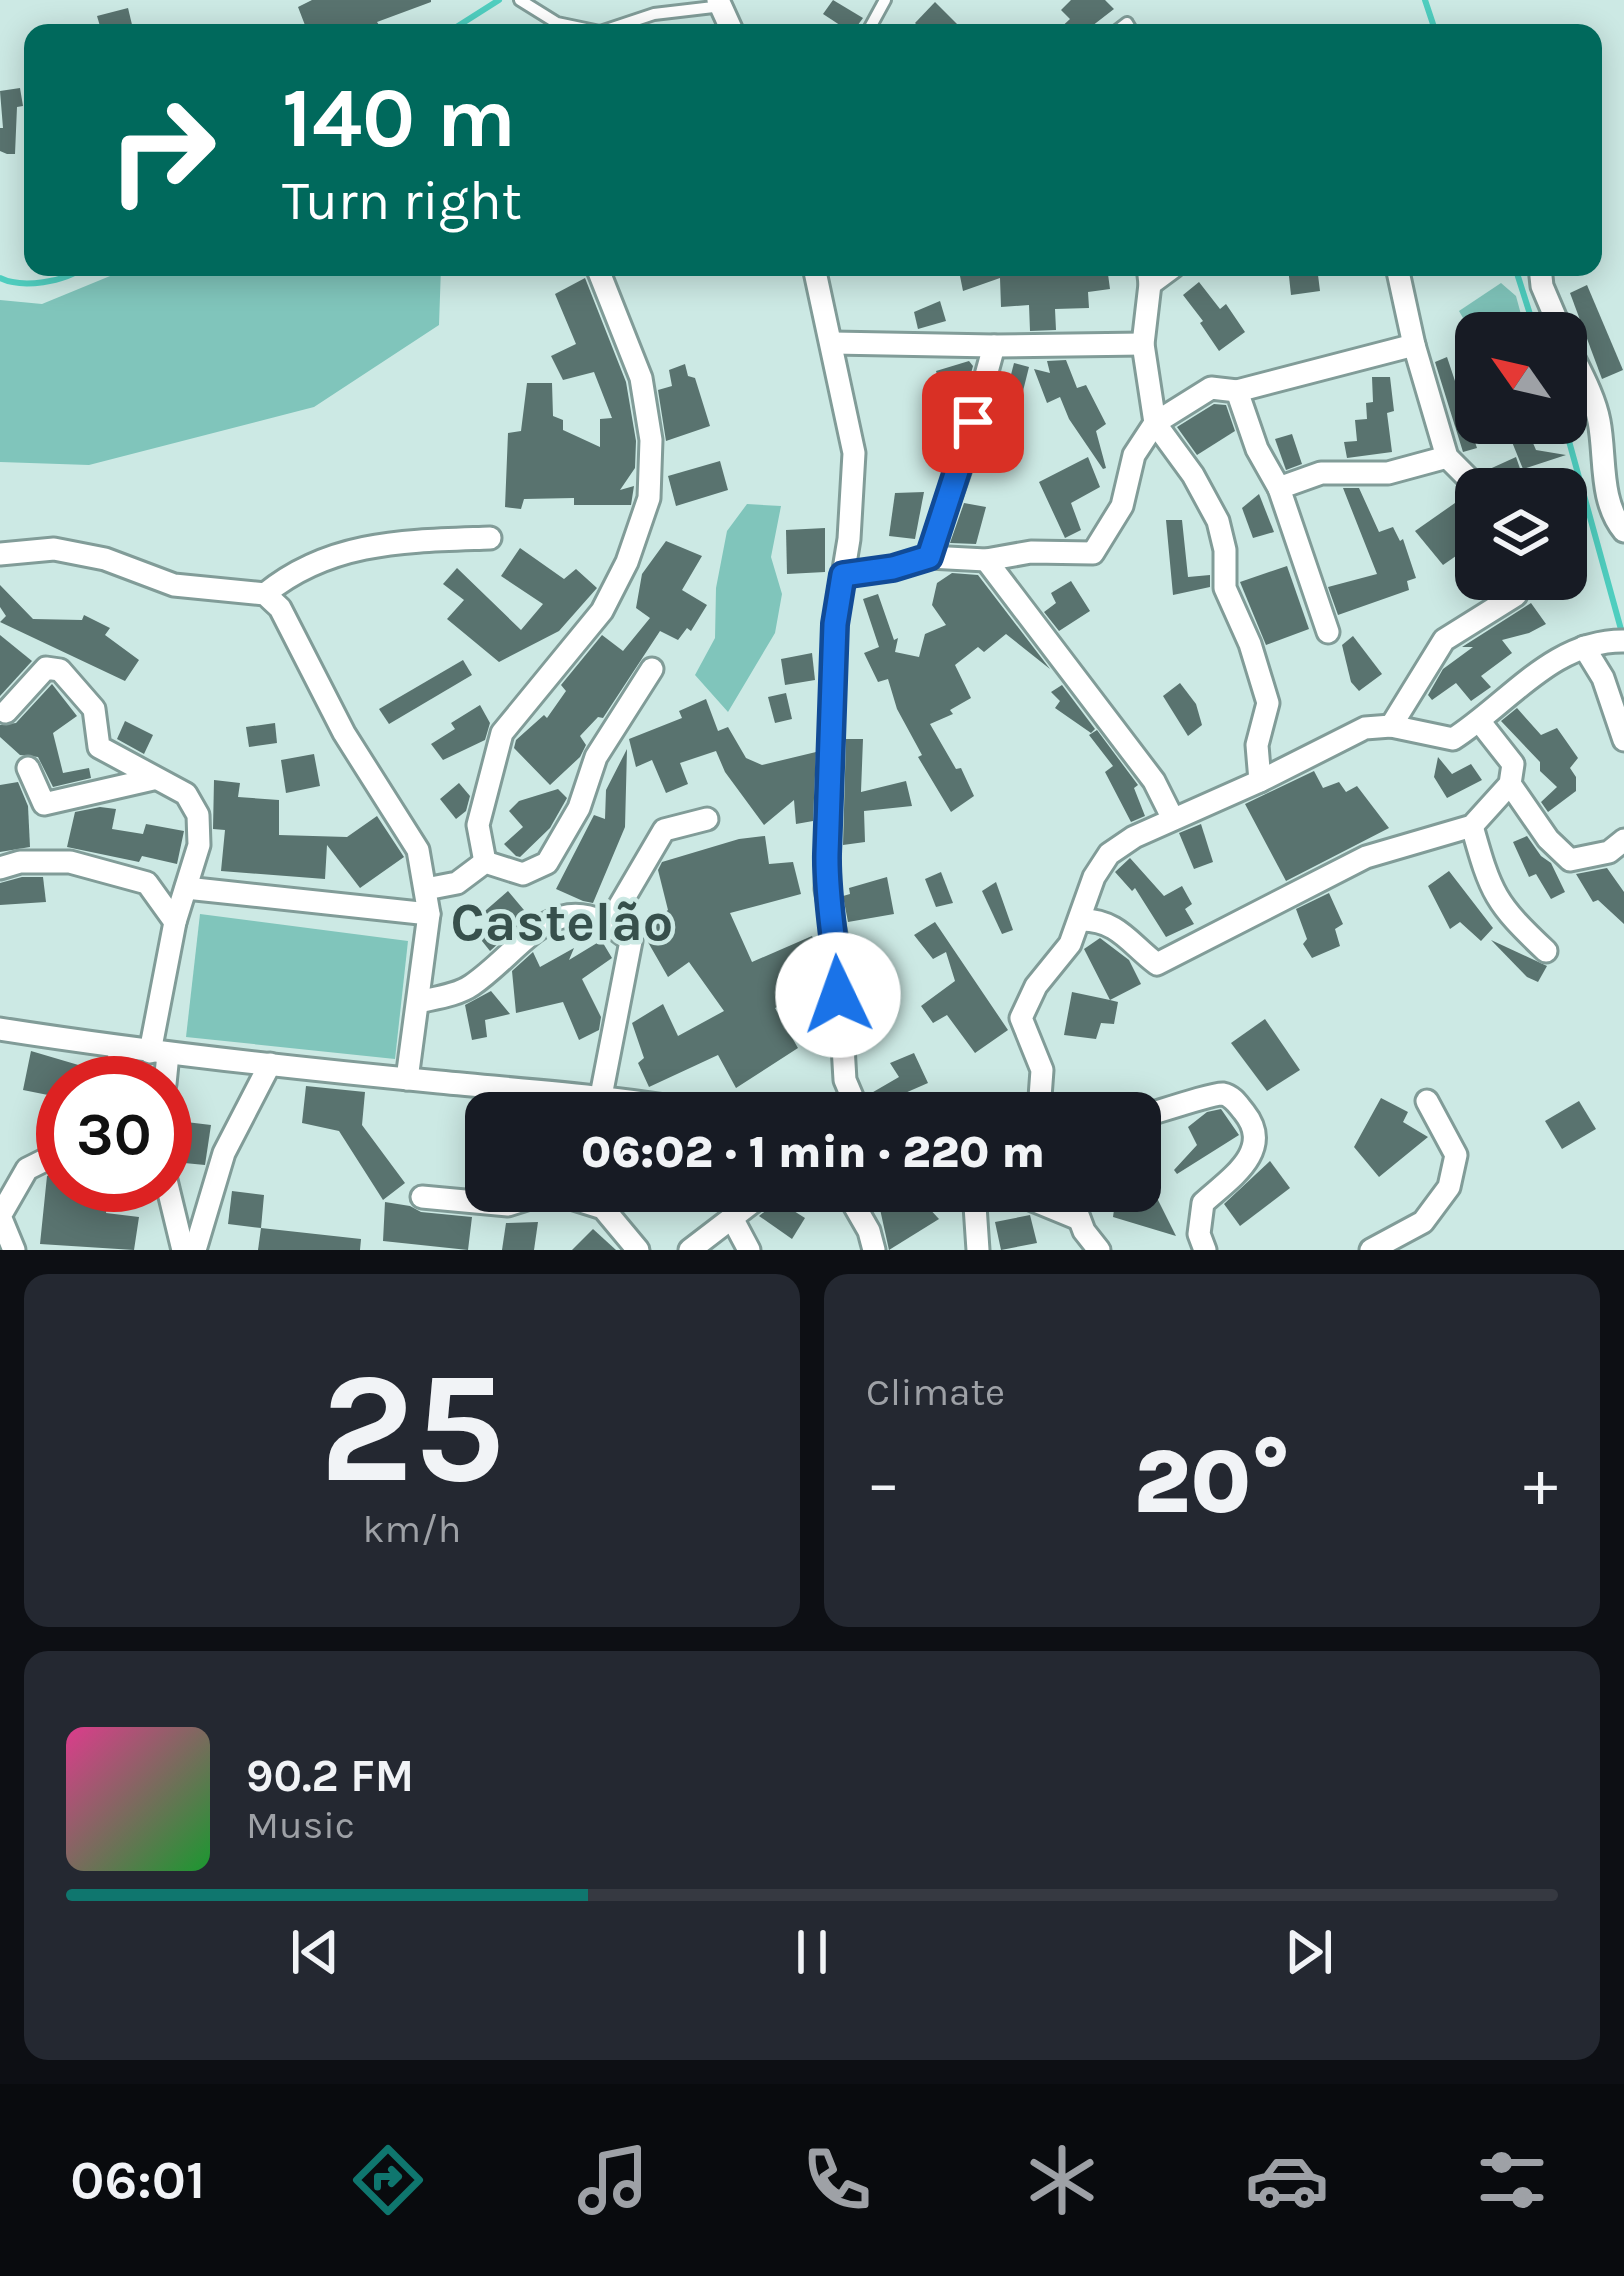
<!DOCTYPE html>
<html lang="en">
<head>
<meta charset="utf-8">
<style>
  :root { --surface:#171b24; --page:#242831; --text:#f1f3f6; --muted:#9ea1a6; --line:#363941; --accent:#0f766e }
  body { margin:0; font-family:Karla,sans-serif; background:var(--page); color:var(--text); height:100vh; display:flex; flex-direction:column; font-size:45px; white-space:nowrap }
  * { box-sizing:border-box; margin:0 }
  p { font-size:39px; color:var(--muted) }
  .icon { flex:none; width:66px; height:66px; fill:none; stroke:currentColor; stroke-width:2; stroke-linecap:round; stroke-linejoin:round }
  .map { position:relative; height:1250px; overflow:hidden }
  .details { display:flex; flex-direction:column; gap:24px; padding:24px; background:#0d0f14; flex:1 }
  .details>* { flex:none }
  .top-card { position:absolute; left:24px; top:24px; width:1578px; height:252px; border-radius:24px; box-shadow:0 6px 30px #0003; background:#00695c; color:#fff; overflow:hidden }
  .needle { width:78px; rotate:304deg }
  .fabs { position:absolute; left:1455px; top:312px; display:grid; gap:24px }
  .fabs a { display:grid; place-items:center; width:132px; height:132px; border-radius:24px; background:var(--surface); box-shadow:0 6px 30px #0003; font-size:60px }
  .speed { position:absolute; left:36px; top:1056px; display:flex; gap:24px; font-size:60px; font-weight:700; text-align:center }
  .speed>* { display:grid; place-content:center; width:156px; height:156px; border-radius:50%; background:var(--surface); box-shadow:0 6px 30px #0003; line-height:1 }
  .speed .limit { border:18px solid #d22; background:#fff; color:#111 }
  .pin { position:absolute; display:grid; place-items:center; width:102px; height:102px; color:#fff; margin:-51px; border-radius:24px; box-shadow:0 6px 18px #0006 }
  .me { position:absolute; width:132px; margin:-66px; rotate:357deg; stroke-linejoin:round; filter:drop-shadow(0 0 9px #0008) }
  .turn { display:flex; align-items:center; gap:42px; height:252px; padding:0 60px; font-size:54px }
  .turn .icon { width:156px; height:156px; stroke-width:2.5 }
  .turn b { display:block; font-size:84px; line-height:102px }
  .big { font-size:90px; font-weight:800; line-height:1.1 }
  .details .tile { flex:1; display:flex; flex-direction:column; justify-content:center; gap:18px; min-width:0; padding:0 42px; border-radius:24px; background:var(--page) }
  .details .dial { align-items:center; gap:0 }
  .dial b { font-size:156px; line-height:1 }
  .song { display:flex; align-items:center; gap:36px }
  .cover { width:144px; height:144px; border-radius:18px; background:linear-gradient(135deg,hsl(330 70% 55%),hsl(130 70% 35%)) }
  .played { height:12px; border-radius:6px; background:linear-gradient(90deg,var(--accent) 35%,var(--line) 35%) }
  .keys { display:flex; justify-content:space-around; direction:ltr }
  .heat { display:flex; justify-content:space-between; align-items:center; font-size:66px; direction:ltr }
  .details .tiles { flex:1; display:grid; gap:24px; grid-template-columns:1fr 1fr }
  .tile:last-child { grid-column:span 2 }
  .trip { position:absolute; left:465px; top:1092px; width:696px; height:120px; border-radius:24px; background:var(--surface); box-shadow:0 6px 30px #0003; font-weight:800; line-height:120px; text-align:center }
  .tab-bar { display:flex; height:192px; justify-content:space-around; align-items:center; background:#090b0e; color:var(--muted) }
  .tab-bar .icon { width:84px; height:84px }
  .tab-bar .on { color:var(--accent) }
  .tab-bar b { font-size:54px; color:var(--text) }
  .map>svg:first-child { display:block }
  .green { fill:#80c5bb }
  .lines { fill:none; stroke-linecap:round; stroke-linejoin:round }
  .stream { stroke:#4fcebf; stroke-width:6 }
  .building { fill:#59736f }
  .service-casing { stroke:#819c98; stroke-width:16 }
  .minor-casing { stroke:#819c98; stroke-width:27 }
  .service { stroke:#fff; stroke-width:10 }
  .minor { stroke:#fff; stroke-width:21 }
  .route-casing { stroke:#114b97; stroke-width:30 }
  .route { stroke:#1a73e8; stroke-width:21 }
  .labels { text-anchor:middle; stroke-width:9; stroke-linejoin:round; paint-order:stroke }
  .district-label { font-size:54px; font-weight:bold; fill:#37504c; stroke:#cce9e4 }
</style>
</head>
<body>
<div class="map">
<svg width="1624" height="1250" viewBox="0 0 1624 1250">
  <rect width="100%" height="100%" fill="#cce9e4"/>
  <g class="green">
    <path d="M132,267h309l-2,58 -125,82 -225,58 -89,-3v-162l42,4z"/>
    <path d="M1501,283l15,13 10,37h-50l-2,4 -15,-26z"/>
    <path d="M747,504l34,2 -10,51 11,37 -7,39 -47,79 -33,-37 20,-37 1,-50 11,-57z"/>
    <path d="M200,914l208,27 -13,118 -209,-22z"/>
  </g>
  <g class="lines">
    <g class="stream">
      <path d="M1425,0l11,33"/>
      <path d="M447,33l52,-33"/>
      <path d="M1515,267l21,66"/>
      <path d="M0,278c22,11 65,4 84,-11"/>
      <path d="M1564,423l58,210"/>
    </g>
  </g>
  <g class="building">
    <path d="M312,0h119v2l-54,20 2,3 -20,8h-51l-10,-26z"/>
    <path d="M833,0l30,18 -11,15 -29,-19z"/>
    <path d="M1071,0h34l9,9 -31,24h-28l15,-14 -9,-9z"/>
    <path d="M935,2l31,31h-41l-10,-10z"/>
    <path d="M128,8l6,25h-32l-5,-17z"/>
    <path d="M20,88l3,18 -6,1 -2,47h-8l-7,-3v-23h3l-3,-37z"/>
    <path d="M969,267h138l3,22 -22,3 1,16 -34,1 1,21 -26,1 -1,-26 -28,2 -1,-29 -37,13 -4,-20z"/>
    <path d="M1288,267h29l3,24 -29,4z"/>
    <path d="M585,278l41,104 10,59 -1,27 -15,22 14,-4 -3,19h-57v-7l-50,1 -3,10 -16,-2 3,-74 13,-2 6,-48h25l1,33 10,4v10l37,17v-28l12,-1 -18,-46 -31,8 -12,-24 25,-12 -21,-50z"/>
    <path d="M1199,282l21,27 6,-5 19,28 -26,19 -19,-28 3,-2 -20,-26z"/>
    <path d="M1587,285l36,85 -21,9 -32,-86z"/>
    <path d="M940,301l6,20 -28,8 -4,-17z"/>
    <path d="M1447,357l17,51 12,-3v18h35l-37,16 3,9 -14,4 -28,-90z"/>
    <path d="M1066,360l11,28 9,-3 20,39 -10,7 10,37 -3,1 -34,-50 -9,-22 -13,6 -13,-34 16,4 -3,-12z"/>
    <path d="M969,361l4,5 -12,44 -11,6 -14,-45z"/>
    <path d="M1014,363l15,4 -8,32 -14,-9z"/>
    <path d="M685,364l3,12 7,2 15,48 -44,15 -8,-51 14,-4 -3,-16z"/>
    <path d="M1372,377h18l4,34 -7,2 5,39 -45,6 -3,-16 13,-1 -2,-21 12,-1 -1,-16 7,-1z"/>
    <path d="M1214,404l12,1 9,26 -38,24 -20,-28z"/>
    <path d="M1292,434l10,30 -16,6 -11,-31z"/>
    <path d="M1530,436l6,14 30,5 -43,14 -11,-27z"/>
    <path d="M1088,457l12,30 -29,16 10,27 -16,8 -26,-56z"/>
    <path d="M1516,457l11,32h-33l-11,-17z"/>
    <path d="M720,461l8,29 -52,16 -8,-30z"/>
    <path d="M1343,488h16l20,44 14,-5 7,14 3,-2 13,39 -9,3 2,9 -71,25 -10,-28 49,-13z"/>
    <path d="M924,492l-9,47 -26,-3 6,-43z"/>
    <path d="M1259,494l15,38 -21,6 -11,-30z"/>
    <path d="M1465,496l11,8v38l-33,23 -28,-34z"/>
    <path d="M964,503l22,4 -10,37 -26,-1z"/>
    <path d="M1166,520h16l6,57 22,-2v12l-37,8z"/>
    <path d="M825,528v44l-38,2 -1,-44z"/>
    <path d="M666,541l36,15 -20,34 25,15 -16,26 -4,-3 -9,12 -18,-9 -57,87 -5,-1 -18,19 6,9 -6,12 -30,28 -36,-37 2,-8 28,-25 3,3 19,-27 -5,-6 41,-50 21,16 27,-33 -14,-10 6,-34z"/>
    <path d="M520,548l44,31 12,-10 21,19 -38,43 -60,31 -52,-43 17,-19 -21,-16 14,-16 64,62 22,-26 -42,-28z"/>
    <path d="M1287,566l22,63 -43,16 -26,-63z"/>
    <path d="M952,573l26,2 72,94 -44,-35 -22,18 -6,-5 -23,18 16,33 -21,12 3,4 -23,10 26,45 5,-1 13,28 -23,16 -33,-55 4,-2 -25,-46 -9,-30 -10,3 -14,-29 15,-6 -16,-48 15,-5 16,46 4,-2 -3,14 24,5 6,-23 21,-9 -14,-20 5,-22z"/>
    <path d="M1071,581l19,30 -31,20 -15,-19 12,-9 -5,-10z"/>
    <path d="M0,585l33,34 49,1 2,-5 26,13 -5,7 34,25 -14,21 -125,-59 6,-6 -6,-9z"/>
    <path d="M1531,603l15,21 -17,9 -27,7 10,13 -31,23 10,11 -20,14 -15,-18 -24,17 -4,-5 15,-26 30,-22h-11z"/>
    <path d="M0,635l32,26 -32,35z"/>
    <path d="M1353,636l29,38 -23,17 -8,-9 -9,-37z"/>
    <path d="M812,653l3,27 -30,5 -4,-26z"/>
    <path d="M463,660l9,15 -83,49 -10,-15z"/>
    <path d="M1180,683l16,21 6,21 -14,11 -25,-40z"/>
    <path d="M52,684l25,32 -24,17 10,40 26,-5 2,10 -38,9 -15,-30 -18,-2 -20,-18v-12l16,-2z"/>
    <path d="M1062,685l33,44 -4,4 -36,-25 5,-7 -9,-9z"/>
    <path d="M786,693l6,26 -17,4 -7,-26z"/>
    <path d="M706,699l12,32 10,-4 18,31 16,7 54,-13 -3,69 -17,3 -2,-24 -30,25 -39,-53 -9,-21 -36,12 8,21 -22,9 -14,-33 -16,7 -7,-28 53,-21 -3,-7z"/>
    <path d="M480,705l10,18 -5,17 -42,20 -12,-16 24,-15 -4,-6z"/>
    <path d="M1517,708l24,27 16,-7 21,30 -8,10 6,9v14l-28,21 -7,-10 16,-15 -17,-16v-9l-39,-41z"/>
    <path d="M125,721l28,14 -9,19 -27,-15z"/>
    <path d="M275,723l2,20 -28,4 -3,-20z"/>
    <path d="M1097,730l41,55 -4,3 11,28 -14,6 -26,-50 8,-6 -24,-31z"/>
    <path d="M846,739h17l-2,53 45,-11 6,25 -48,5 1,31 -22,3z"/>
    <path d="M627,749l-2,78 -32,76 -10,-2 -27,-12 38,-74 11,4 1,-29z"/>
    <path d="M314,754l6,32 -34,7 -5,-33z"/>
    <path d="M1438,757l14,17 19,-10 11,16 -35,18 -13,-21z"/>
    <path d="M1314,771l9,17 16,-6 7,10 11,-6 32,42 -103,53 -41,-77z"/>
    <path d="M214,780l26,3 -2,14 41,3v35l68,2 30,-21 27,41 -44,31 -33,-43 -2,34 -104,-8 4,-41 -12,-1z"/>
    <path d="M18,782l10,24 2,41 -30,5v-67z"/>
    <path d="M459,783l11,13 -4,15 -10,8 -16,-20z"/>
    <path d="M558,789l9,9 -17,30 -30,29 -4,-1 -12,-12 19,-17 -14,-16 10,-10z"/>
    <path d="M100,807l16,2 -4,20 31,5 3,-10 38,7 -7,33 -35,-8 -3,6 -72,-15 8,-35z"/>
    <path d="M1201,824l12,38 -19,7 -15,-36z"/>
    <path d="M765,836l4,28 24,-2 8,32 -71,19 22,49 60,-26 10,20 2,30 -49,22 23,40 -62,40 -18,-33 -69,32 -11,-24 6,-5 -12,-35 31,-19 15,32 46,-25 -35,-49 -21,15 -27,-47 27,-20 -10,-40 4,-8 77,-23z"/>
    <path d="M1527,836l14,20 10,7 14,29 -14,7 -15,-25 -7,3 -16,-35z"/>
    <path d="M1130,858l34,38 18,-10 10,18 -7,5 9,15 -28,13 -31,-49 -3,3 -17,-19z"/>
    <path d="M1607,868l17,24v32l-26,-24 -5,2 -17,-28z"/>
    <path d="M1449,871l44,57 -12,13 -21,-19 -10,7 -22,-43z"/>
    <path d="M941,872l12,31 -17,4 -11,-28z"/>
    <path d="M22,877h21l3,25 -46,3v-22z"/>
    <path d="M887,877l7,37 -46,8 -5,-26 7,-2 -1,-6z"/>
    <path d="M996,882l17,48 -11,4 -20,-43z"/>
    <path d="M508,891l21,25 -39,35 -12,-15 14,-14 -7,-11z"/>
    <path d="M1329,893l14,31 -8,5 5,17 -28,12 -9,-14 4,-5 -11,-30z"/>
    <path d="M935,922l73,108 -33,23 -28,-38 -14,8 -12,-17 34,-25 -9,-29 -13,7 -19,-24z"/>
    <path d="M1100,938l29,22 12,24 -31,16 8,2 -4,22 -13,-1 -5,16 -32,-4 8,-43 38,8 -26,-51z"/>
    <path d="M1491,940l56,26 -9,16 -11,-5z"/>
    <path d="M597,943h6l9,15 -30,21 19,38 -2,13 -20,10 -16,-38 -47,11 -4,-42 21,-19 7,15 34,-19 -5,12z"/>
    <path d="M491,991l19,23 -25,6 2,17 -15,3 -7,-35z"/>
    <path d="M1265,1019l35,51 -33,21 -36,-48z"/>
    <path d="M31,1051l61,18 -2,14h-27v15l-40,-8z"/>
    <path d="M914,1053l14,30 -55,24 -5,-12 31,-18 -9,-14z"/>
    <path d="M306,1086l59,6 -3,33 43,58 -22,17 -44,-69 -37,-8z"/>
    <path d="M1381,1098l27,14 -5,10 25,15 -49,40 -25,-30z"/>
    <path d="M1579,1101l17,28 -34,20 -17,-28z"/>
    <path d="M1221,1109l18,26 -62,39 -3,-4 23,-25 -9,-18 19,-15z"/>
    <path d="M178,1121l33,4 -6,40 -31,-3z"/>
    <path d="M1270,1161l20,27 -50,38 -16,-22z"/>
    <path d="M1140,1164l36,72 -63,-19 2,-14 -5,-12h30z"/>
    <path d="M63,1168v17h47l-4,28 33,4 -5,33 -94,-6 7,-68z"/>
    <path d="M232,1191l32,4 -3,33 -33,-4z"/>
    <path d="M876,1191h37l26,28 -50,31z"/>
    <path d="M778,1201l27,17 -13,21 -33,-23z"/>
    <path d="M385,1202l25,4 11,6 51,5 -4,33 -85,-9z"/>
    <path d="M1030,1215l7,28 -36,7 -6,-28z"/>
    <path d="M538,1222l-4,28h-32l4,-27z"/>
    <path d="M261,1228l100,11 -1,11h-102z"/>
    <path d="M593,1229l23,21h-44z"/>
  </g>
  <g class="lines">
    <g class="service-casing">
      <g id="service">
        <path d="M520,0l37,23 43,9 54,-18 68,-8"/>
        <path d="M867,33l18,-33"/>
        <path d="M1114,33l13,-10 6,10"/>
      </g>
    </g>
    <g class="minor-casing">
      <g id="minor">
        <path d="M718,0l15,33"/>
        <path d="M814,267l40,186 -5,86 -14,85 -9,265 11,55 8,136 14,33"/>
        <path d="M1148,267l2,17 -7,60 12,79 38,52 25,46 7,29v38l25,56 18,59 -11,42 3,36"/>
        <path d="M1397,267l17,78 33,112 32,32"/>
        <path d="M1540,267l2,19 20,47"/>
        <path d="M1150,284l23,-17"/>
        <path d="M1566,342c11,24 28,52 33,79 7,36 0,80 25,110"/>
        <path d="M833,343l161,3 -31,114 -34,97 -36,11 -50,7"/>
        <path d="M994,346l149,-2"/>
        <path d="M1237,391l177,-46"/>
        <path d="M0,554l54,-5 51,10 69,26 91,9 15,14 64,125 74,117 11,64 -243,-26"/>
        <path d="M929,557l57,3 45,-8 62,1 29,-47 12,-51 21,-32 56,-35 26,3 20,58 22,39"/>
        <path d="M986,560l168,221 18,36"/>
        <path d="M265,594c66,-54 143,-53 225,-56"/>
        <path d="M1328,632l-49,-144 42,-15h67l59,-16"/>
        <path d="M1584,647l19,31 21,62"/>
        <path d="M6,712l40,-44 14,2 34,39 5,38 87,47 12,21 1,30 -24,77 -25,130"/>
        <path d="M1391,726l53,-86 72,-45 -6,-16"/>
        <path d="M28,768l16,36 109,-25"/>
        <path d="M1510,784l38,55 22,21 39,-8 15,-12"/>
        <path d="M1472,826c19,68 23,77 74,125"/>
        <path d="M485,862l-7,-37 24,-92 100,-122 25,-49 22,-64 2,-58 -10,-62 -44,-111"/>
        <path d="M0,868l20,-6h50l77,21 28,39"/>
        <path d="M426,889l31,-6 28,-21 38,12 24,-11 32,-55 17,-51 56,-88"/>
        <path d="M1082,920c36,0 48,24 75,44l209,-107 106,-31 38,-42 3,-20 -33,-42"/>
        <path d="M610,922l54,-92 43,-11"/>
        <path d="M418,1002c17,-4 40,-7 54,-17 54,-37 85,-108 159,-44l-30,155"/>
        <path d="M0,1029c146,23 292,39 439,53 90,9 177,14 266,31"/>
        <path d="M407,1079l22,-165"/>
        <path d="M112,1083l9,-35"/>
        <path d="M165,1084l3,-30"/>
        <path d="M1031,1113l8,-2 3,-41 -21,-52 15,-32 34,-42 24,-67 15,-23 25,-17 126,-56 105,-53 26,-2 62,13c55,-35 100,-99 171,-98"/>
        <path d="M1140,1117c15,-4 73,-24 83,-23 10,2 15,11 21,18 31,39 -15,67 -41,91l-4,31 6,16"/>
        <path d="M165,1176l18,74"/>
        <path d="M549,1191l54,17 35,42"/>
        <path d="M846,1191l23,40 5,19"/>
        <path d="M974,1191l4,59"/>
        <path d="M1011,1191l68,28"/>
        <path d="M1069,1191l15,40 15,19"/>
        <path d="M422,1197l86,8 41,-13"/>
        <path d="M732,1218l17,32"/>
        <path d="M14,1250l-14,-34 27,-47 36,-18"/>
        <path d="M195,1250l29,-97 46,-89"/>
        <path d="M690,1250l77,-59"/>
        <path d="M1371,1250l52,-28 26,-35 7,-32 -29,-54"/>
      </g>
    </g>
    <use href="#service" class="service"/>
    <use href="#minor" class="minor"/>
  </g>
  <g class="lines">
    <g class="route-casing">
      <path id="route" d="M838,995c-1,-47 -12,-93 -11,-141l8,-230 8,-49 50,-7 36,-11 44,-135"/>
    </g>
    <use href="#route" class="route"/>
  </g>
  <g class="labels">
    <g class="district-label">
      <text x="562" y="940">Castelão</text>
    </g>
  </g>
</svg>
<div class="fabs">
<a><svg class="needle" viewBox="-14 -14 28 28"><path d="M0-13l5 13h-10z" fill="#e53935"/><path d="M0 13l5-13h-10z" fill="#9ea1a6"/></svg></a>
<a><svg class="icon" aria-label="layers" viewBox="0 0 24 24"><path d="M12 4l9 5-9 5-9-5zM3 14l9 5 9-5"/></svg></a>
</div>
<div class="speed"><div class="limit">30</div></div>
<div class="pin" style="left:973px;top:422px;background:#d93025"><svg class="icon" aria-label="arrive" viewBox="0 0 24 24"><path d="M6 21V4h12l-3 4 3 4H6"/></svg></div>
<svg class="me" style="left:838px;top:995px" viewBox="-20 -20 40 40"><circle r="19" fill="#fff"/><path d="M0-13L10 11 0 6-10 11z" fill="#1a73e8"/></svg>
<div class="trip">06:02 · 1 min · 220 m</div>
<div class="top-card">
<div class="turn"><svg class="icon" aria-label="right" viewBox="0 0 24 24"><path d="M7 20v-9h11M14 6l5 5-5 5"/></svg><div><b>140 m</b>Turn right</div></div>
</div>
</div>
<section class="details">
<div class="tiles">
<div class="tile dial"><b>25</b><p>km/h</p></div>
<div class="tile"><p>Climate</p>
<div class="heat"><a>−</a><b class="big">20°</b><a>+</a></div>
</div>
<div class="tile">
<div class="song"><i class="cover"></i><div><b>90.2 FM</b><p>Music</p></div></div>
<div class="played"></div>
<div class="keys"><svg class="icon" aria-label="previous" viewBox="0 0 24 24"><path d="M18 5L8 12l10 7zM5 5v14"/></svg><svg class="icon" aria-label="pause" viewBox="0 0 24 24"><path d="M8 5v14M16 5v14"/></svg><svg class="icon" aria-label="next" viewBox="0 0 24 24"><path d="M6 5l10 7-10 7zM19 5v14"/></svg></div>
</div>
</div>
</section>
<nav class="tab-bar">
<b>06:01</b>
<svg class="icon on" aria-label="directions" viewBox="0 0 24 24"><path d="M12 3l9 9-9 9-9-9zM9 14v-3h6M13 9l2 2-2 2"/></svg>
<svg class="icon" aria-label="music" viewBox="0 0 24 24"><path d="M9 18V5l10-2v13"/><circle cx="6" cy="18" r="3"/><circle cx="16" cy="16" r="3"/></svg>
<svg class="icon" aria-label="phone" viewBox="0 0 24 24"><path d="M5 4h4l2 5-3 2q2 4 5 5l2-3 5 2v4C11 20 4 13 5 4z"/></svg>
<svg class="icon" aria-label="climate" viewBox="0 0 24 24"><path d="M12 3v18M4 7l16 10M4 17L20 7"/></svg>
<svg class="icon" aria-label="car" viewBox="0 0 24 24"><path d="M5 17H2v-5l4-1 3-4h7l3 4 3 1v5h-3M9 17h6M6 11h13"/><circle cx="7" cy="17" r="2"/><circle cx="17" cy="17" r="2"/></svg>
<svg class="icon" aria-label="filters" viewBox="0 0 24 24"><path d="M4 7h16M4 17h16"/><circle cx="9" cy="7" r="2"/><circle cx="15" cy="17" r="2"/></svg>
</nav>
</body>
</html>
